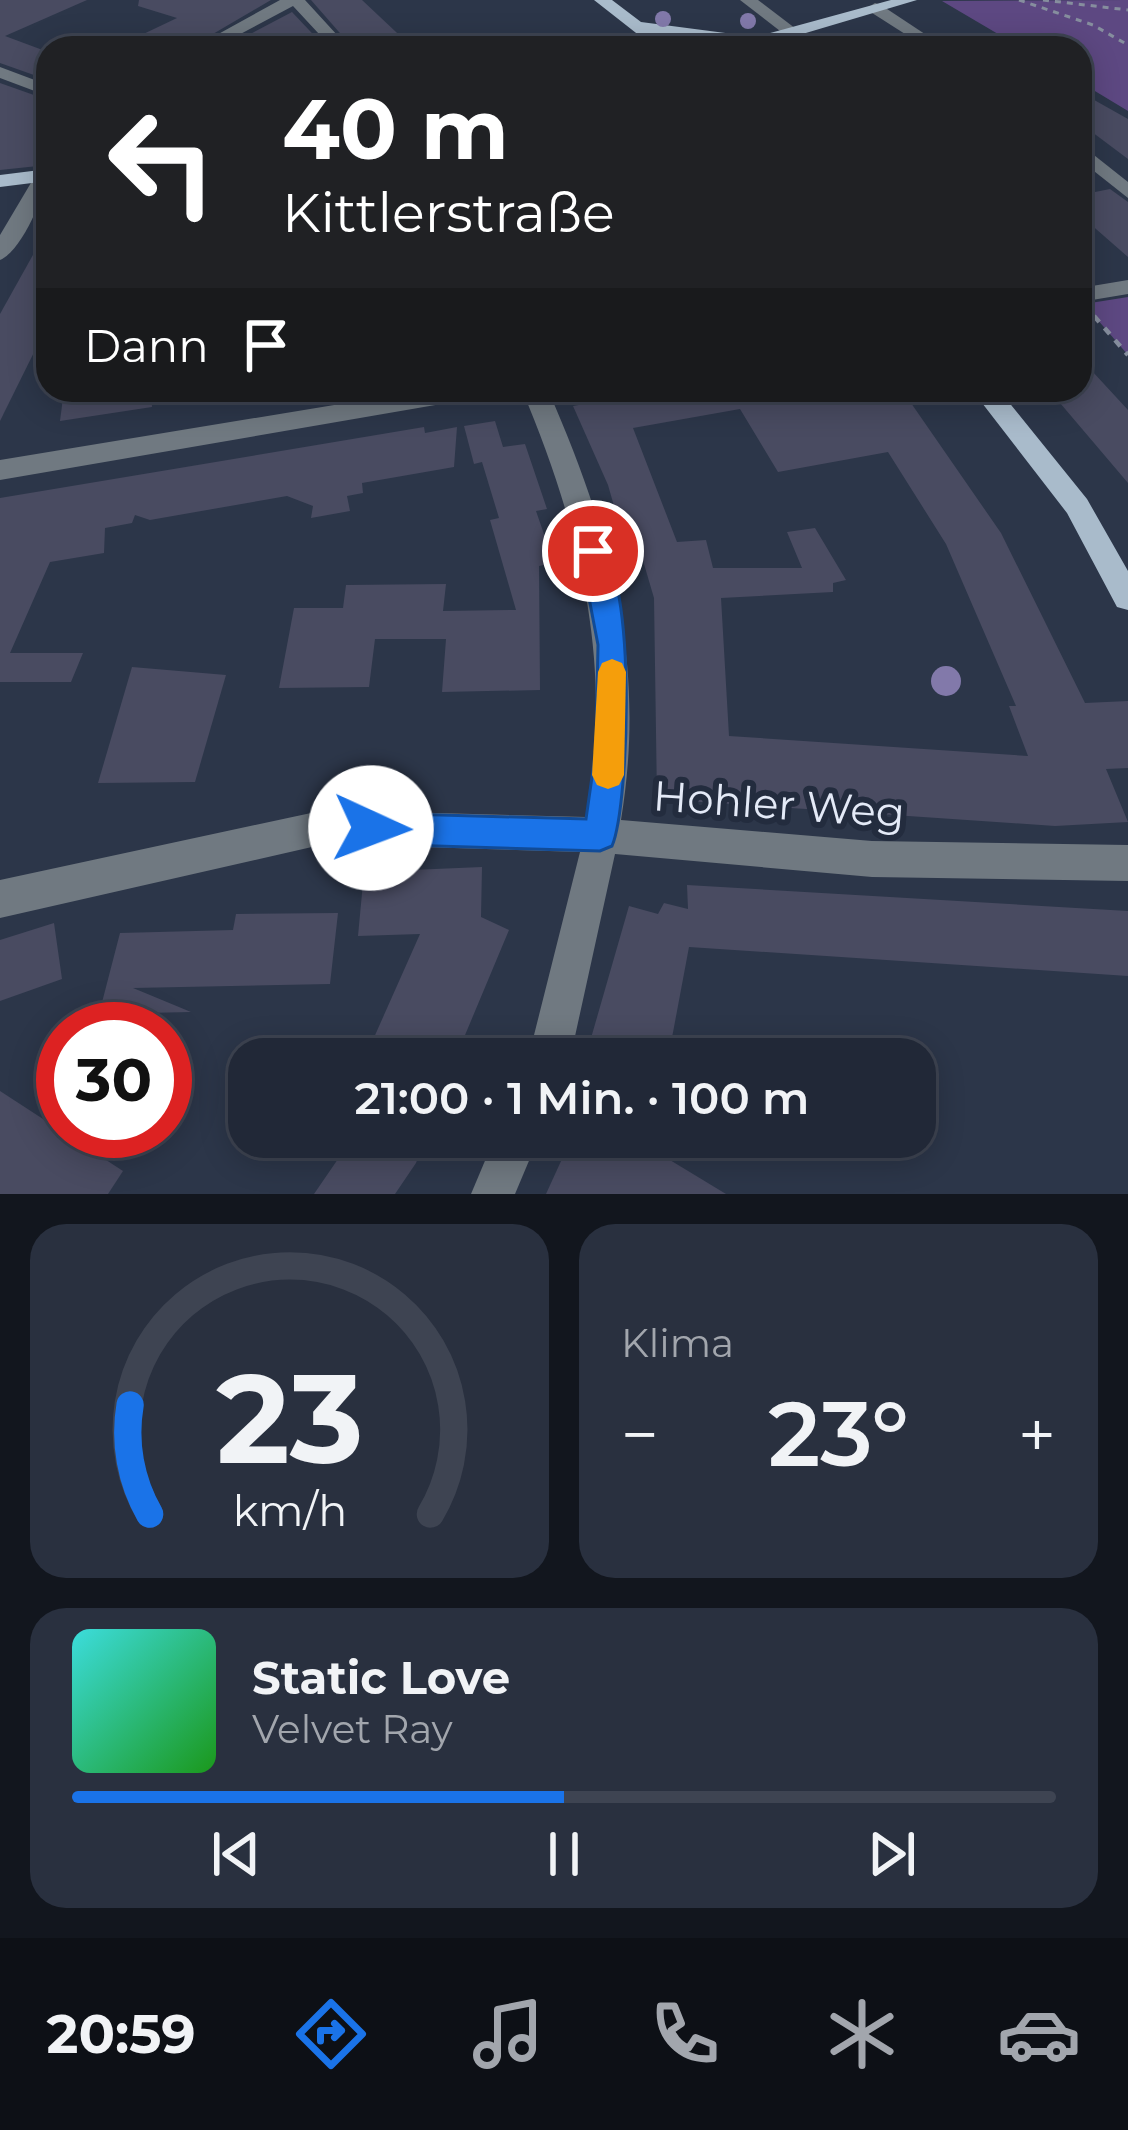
<!DOCTYPE html>
<html lang="de">
<head>
<meta charset="utf-8">
<style>
  :root { --surface:#212837; --page:#29303f; --text:#f1f3f6; --muted:#a2a6ad; --line:#3e4452; --accent:#1a73e8 }
  body { margin:0; font-family:Montserrat,sans-serif; background:var(--page); color:var(--text); height:100vh; display:flex; flex-direction:column; font-size:45px; white-space:nowrap }
  * { box-sizing:border-box; margin:0 }
  p { font-size:39px; color:var(--muted) }
  .icon { flex:none; width:66px; height:66px; fill:none; stroke:currentColor; stroke-width:2; stroke-linecap:round; stroke-linejoin:round }
  .map { position:relative; height:1194px; overflow:hidden }
  .details { display:flex; flex-direction:column; gap:30px; padding:30px; background:#12161e; flex:1 }
  .details>* { flex:none }
  .banner { position:absolute; left:36px; top:36px; width:1056px; height:366px; border-radius:36px; box-shadow:0 6px 30px #0003,0 0 0 3px var(--line); background:#202124; color:#fff; overflow:hidden }
  .speed { position:absolute; left:36px; top:1002px; display:flex; gap:24px; font-size:60px; font-weight:700; text-align:center }
  .speed>* { display:grid; place-content:center; width:156px; height:156px; border-radius:50%; background:var(--surface); box-shadow:0 6px 30px #0003,0 0 0 3px var(--line); line-height:1 }
  .speed .limit { border:18px solid #d22; background:#fff; color:#111 }
  .pin { position:absolute; display:grid; place-items:center; width:102px; height:102px; color:#fff; margin:-51px; border:6px solid #fff; border-radius:50%; box-shadow:0 3px 12px #0007 }
  .me { position:absolute; width:132px; margin:-66px; rotate:92deg; stroke-linejoin:round; filter:drop-shadow(0 0 9px #0008) }
  .turn { display:flex; align-items:center; gap:42px; height:252px; padding:0 48px; font-size:54px }
  .turn .icon { width:156px; height:156px; stroke-width:2.5 }
  .turn b { display:block; font-size:84px; line-height:102px }
  .then { display:flex; align-items:center; height:114px; padding:0 48px; background:#0003; gap:24px; font-size:45px }
  .big { font-size:90px; font-weight:600; line-height:1.1 }
  .details .card { flex:1; display:flex; flex-direction:column; justify-content:center; gap:18px; min-width:0; padding:0 42px; border-radius:36px; background:var(--page) }
  .details .dial { align-items:center; gap:0 }
  .dial svg { height:312px; overflow:visible; fill:none; stroke:var(--line); stroke-width:7; stroke-linecap:round; text-anchor:middle }
  .dial text { fill:var(--text); stroke:none }
  .song { display:flex; align-items:center; gap:36px }
  .cover { width:144px; height:144px; border-radius:18px; background:linear-gradient(135deg,hsl(180 70% 55%),hsl(120 70% 35%)) }
  .played { height:12px; border-radius:6px; background:linear-gradient(90deg,var(--accent) 50%,var(--line) 50%) }
  .keys { display:flex; justify-content:space-around; direction:ltr }
  .heat { display:flex; justify-content:space-between; align-items:center; font-size:66px; direction:ltr }
  .details .tiles { flex:1; display:grid; gap:30px; grid-template-columns:1fr 1fr }
  .card:last-child { grid-column:span 2 }
  .trip { position:absolute; left:228px; top:1038px; width:708px; height:120px; border-radius:36px; background:var(--surface); box-shadow:0 6px 30px #0003,0 0 0 3px var(--line); font-weight:600; line-height:120px; text-align:center }
  .tabs { display:flex; height:192px; justify-content:space-around; align-items:center; background:#0d1016; color:var(--muted) }
  .tabs .icon { width:84px; height:84px }
  .tabs .current { color:var(--accent) }
  .tabs b { font-size:54px; color:var(--text) }
  .map>svg:first-child { display:block }
  .green { fill:#5d4882 }
  .building { fill:#494b61; fill-rule:evenodd }
  .lines { fill:none; stroke-linecap:round; stroke-linejoin:round }
  .path-far1 { stroke:#868e9e; stroke-width:3; stroke-dasharray:6 6; stroke-linecap:butt }
  .path { stroke:#868e9e; stroke-width:4.5; stroke-dasharray:8 8; stroke-linecap:butt }
  .minor { fill:#707981; fill-rule:evenodd }
  .major { fill:#a9bbcb; fill-rule:evenodd }
  .tree { fill:#8279aa }
  .route { fill:#1a73e8; stroke:#114b97; stroke-width:3 }
  .slow { fill:#f59e0b }
  .labels { text-anchor:middle; stroke-width:12; stroke-linejoin:round; paint-order:stroke }
  .near-street-label { font-size:42px; fill:#e4eaf7; stroke:#232c3e }
</style>
</head>
<body>
<div class="map">
<svg width="1128" height="1194" viewBox="0 0 1128 1194">
  <rect width="100%" height="100%" fill="#2c3649"/>
  <g class="green">
    <path d="M1128,0v111l-48,-29v-34h-58l-80,-47z"/>
    <path d="M1128,297v58l-44,-51z"/>
  </g>
  <g class="building">
    <path d="M0,0h87l-82,36 43,16v28l-48,-17z"/>
    <path d="M139,0h132l-82,48h-75l63,-30 -39,-12z"/>
    <path d="M311,0h51l51,48h-60z"/>
    <path d="M292,12l34,36h-102z"/>
    <path d="M0,83l48,17v53l-10,13 -38,4z"/>
    <path d="M1080,92l48,27v40l-48,-36z"/>
    <path d="M1110,189l18,13v55l-48,-42v-20z"/>
    <path d="M48,228v96l-48,97v-107z"/>
    <path d="M1080,358l48,52v73l-79,-93h31z"/>
    <path d="M64,390h87l1,17 -92,14z"/>
    <path d="M664,390h238l99,143 84,170 43,-2v67l-22,1 22,53 -73,4 -398,-27 -3,-201 -15,-51 -13,1 -18,-63 -35,-79zM740,409l38,63 110,-20 58,92 70,162h-7l19,50 -299,-20 -8,-138 112,-6v-9l13,-3 -31,-52 -28,4 15,36h-89l-7,-28 -29,2 -44,-114z"/>
    <path d="M495,421l8,26 22,-3 22,65 -11,2 18,52 -15,3 1,124 -98,2 4,-53h-71l-6,48 -90,1 15,-80h49l3,-23 100,-1 -3,27 73,-1 -26,-90 9,-2 -17,-56 -8,2 -10,-38z"/>
    <path d="M424,427l1,6 32,-6 -3,40 -92,16 1,10 -16,3 3,15 -39,7 2,-12 -26,-10 -137,24 -15,-5 -3,8 -27,5 -1,25 -54,9 -40,91h73l-12,29h-71v-184z"/>
    <path d="M132,667l94,8 -31,107 -97,1z"/>
    <path d="M482,867l-1,50 28,13 -54,129h-80l7,-14 -10,-3 48,-108 -62,2 6,-64z"/>
    <path d="M687,885l441,26v65l-439,-29 -21,112h-83l44,-153 29,8 6,-11 24,6z"/>
    <path d="M338,913l-8,71 -197,4 58,24 -92,2 21,-81 113,-3 3,-16z"/>
    <path d="M54,923l8,56 -62,22v-61z"/>
    <path d="M0,1091l123,80 -15,23h-108z"/>
    <path d="M316,1137h110l-10,26 -21,31h-81l24,-35z"/>
    <path d="M572,1137h60l94,57h-180z"/>
  </g>
  <g class="lines">
    <g class="path-far1">
      <path d="M1019,0l74,25 35,20"/>
      <path d="M1043,0l85,10"/>
    </g>
    <path class="path" d="M1094,316l34,39"/>
    <g class="minor">
      <path d="M280,0h25l44,48h-17l-39,-42 -79,42h-21z"/>
      <path d="M740,0h18l63,48h-19z"/>
      <path d="M875,3l6,2 65,43h-19l-58,-37 -2,-3z"/>
      <path d="M0,67l48,18v11l-48,-18z"/>
      <path d="M1080,144l48,38v16l-48,-38z"/>
      <path d="M48,165c0,25 -25,85 -48,95v-25l38,-64z"/>
      <path d="M1128,280v14l-48,8v-14z"/>
      <path d="M425,390h64l-13,8 -476,82v-20z"/>
      <path d="M522,390h26c63,144 99,272 73,430l251,21 256,4v36l-256,-4 -257,-23 -45,205h-42l52,-207 -255,-8 -325,74v-38l325,-70 261,7c28,-151 -5,-287 -64,-427z"/>
      <path d="M495,1137h44l-24,57h-44z"/>
    </g>
    <g class="major">
      <path d="M594,0h18l29,22 115,15 135,-37h26l-162,48h-27l4,-4 -75,-10v6h-12z"/>
      <path d="M48,169v12l-48,6v-12z"/>
      <path d="M972,390h27l88,109 41,72v39l-11,-3 -50,-94z"/>
    </g>
  </g>
  <g class="tree">
    <circle cx="663" cy="19" r="8"/>
    <circle cx="748" cy="21" r="8"/>
    <circle cx="946" cy="681" r="15"/>
  </g>
  <path class="route" d="M593,541c45,14 37,263 19,305l-12,5 -229,-7 -11,-5 -5,-11 5,-11 11,-4 215,6 10,-70 2,-104 -18,-94z"/>
  <path class="slow" d="M612,659l10,4 4,9 -2,103 -5,10 -11,4 -11,-4 -5,-10 6,-103 4,-9z"/>
  <g class="labels">
    <g class="near-street-label">
      <text transform="translate(779 804) rotate(4)" y="15">Hohler Weg</text>
    </g>
  </g>
</svg>
<div class="speed"><div class="limit">30</div></div>
<div class="pin" style="left:593px;top:551px;background:#d93025"><svg class="icon" aria-label="arrive" viewBox="0 0 24 24"><path d="M6 21V4h12l-3 4 3 4H6"/></svg></div>
<svg class="me" style="left:371px;top:828px" viewBox="-20 -20 40 40"><circle r="19" fill="#fff"/><path d="M0-13L10 11 0 6-10 11z" fill="#1a73e8"/></svg>
<div class="trip">21:00 · 1 Min. · 100 m</div>
<div class="banner">
<div class="turn"><svg class="icon" aria-label="left" viewBox="0 0 24 24"><path d="M17 20v-9H6M10 6l-5 5 5 5"/></svg><div><b>40 m</b>Kittlerstraße</div></div>
<div class="then">Dann<svg class="icon" aria-label="arrive" viewBox="0 0 24 24"><path d="M6 21V4h12l-3 4 3 4H6"/></svg></div>
</div>
</div>
<section class="details">
<div class="tiles">
<div class="card dial"><svg viewBox="0 0 100 80">
<path d="M14 69A42 42 0 1 1 86 69"/>
<path d="M14 69A42 42 0 0 1 9 41" stroke="#1a73e8"/>
<text x="50" y="56" font-size="32" font-weight="700">23</text>
<text x="50" y="72" font-size="11">km/h</text>
</svg></div>
<div class="card"><p>Klima</p>
<div class="heat"><a>−</a><b class="big">23°</b><a>+</a></div>
</div>
<div class="card">
<div class="song"><i class="cover"></i><div><b>Static Love</b><p>Velvet Ray</p></div></div>
<div class="played"></div>
<div class="keys"><svg class="icon" aria-label="previous" viewBox="0 0 24 24"><path d="M18 5L8 12l10 7zM5 5v14"/></svg><svg class="icon" aria-label="pause" viewBox="0 0 24 24"><path d="M8 5v14M16 5v14"/></svg><svg class="icon" aria-label="next" viewBox="0 0 24 24"><path d="M6 5l10 7-10 7zM19 5v14"/></svg></div>
</div>
</div>
</section>
<nav class="tabs">
<b>20:59</b>
<svg class="icon current" aria-label="directions" viewBox="0 0 24 24"><path d="M12 3l9 9-9 9-9-9zM9 14v-3h6M13 9l2 2-2 2"/></svg>
<svg class="icon" aria-label="music" viewBox="0 0 24 24"><path d="M9 18V5l10-2v13"/><circle cx="6" cy="18" r="3"/><circle cx="16" cy="16" r="3"/></svg>
<svg class="icon" aria-label="phone" viewBox="0 0 24 24"><path d="M5 4h4l2 5-3 2q2 4 5 5l2-3 5 2v4C11 20 4 13 5 4z"/></svg>
<svg class="icon" aria-label="climate" viewBox="0 0 24 24"><path d="M12 3v18M4 7l16 10M4 17L20 7"/></svg>
<svg class="icon" aria-label="car" viewBox="0 0 24 24"><path d="M5 17H2v-5l4-1 3-4h7l3 4 3 1v5h-3M9 17h6M6 11h13"/><circle cx="7" cy="17" r="2"/><circle cx="17" cy="17" r="2"/></svg>
</nav>
</body>
</html>
